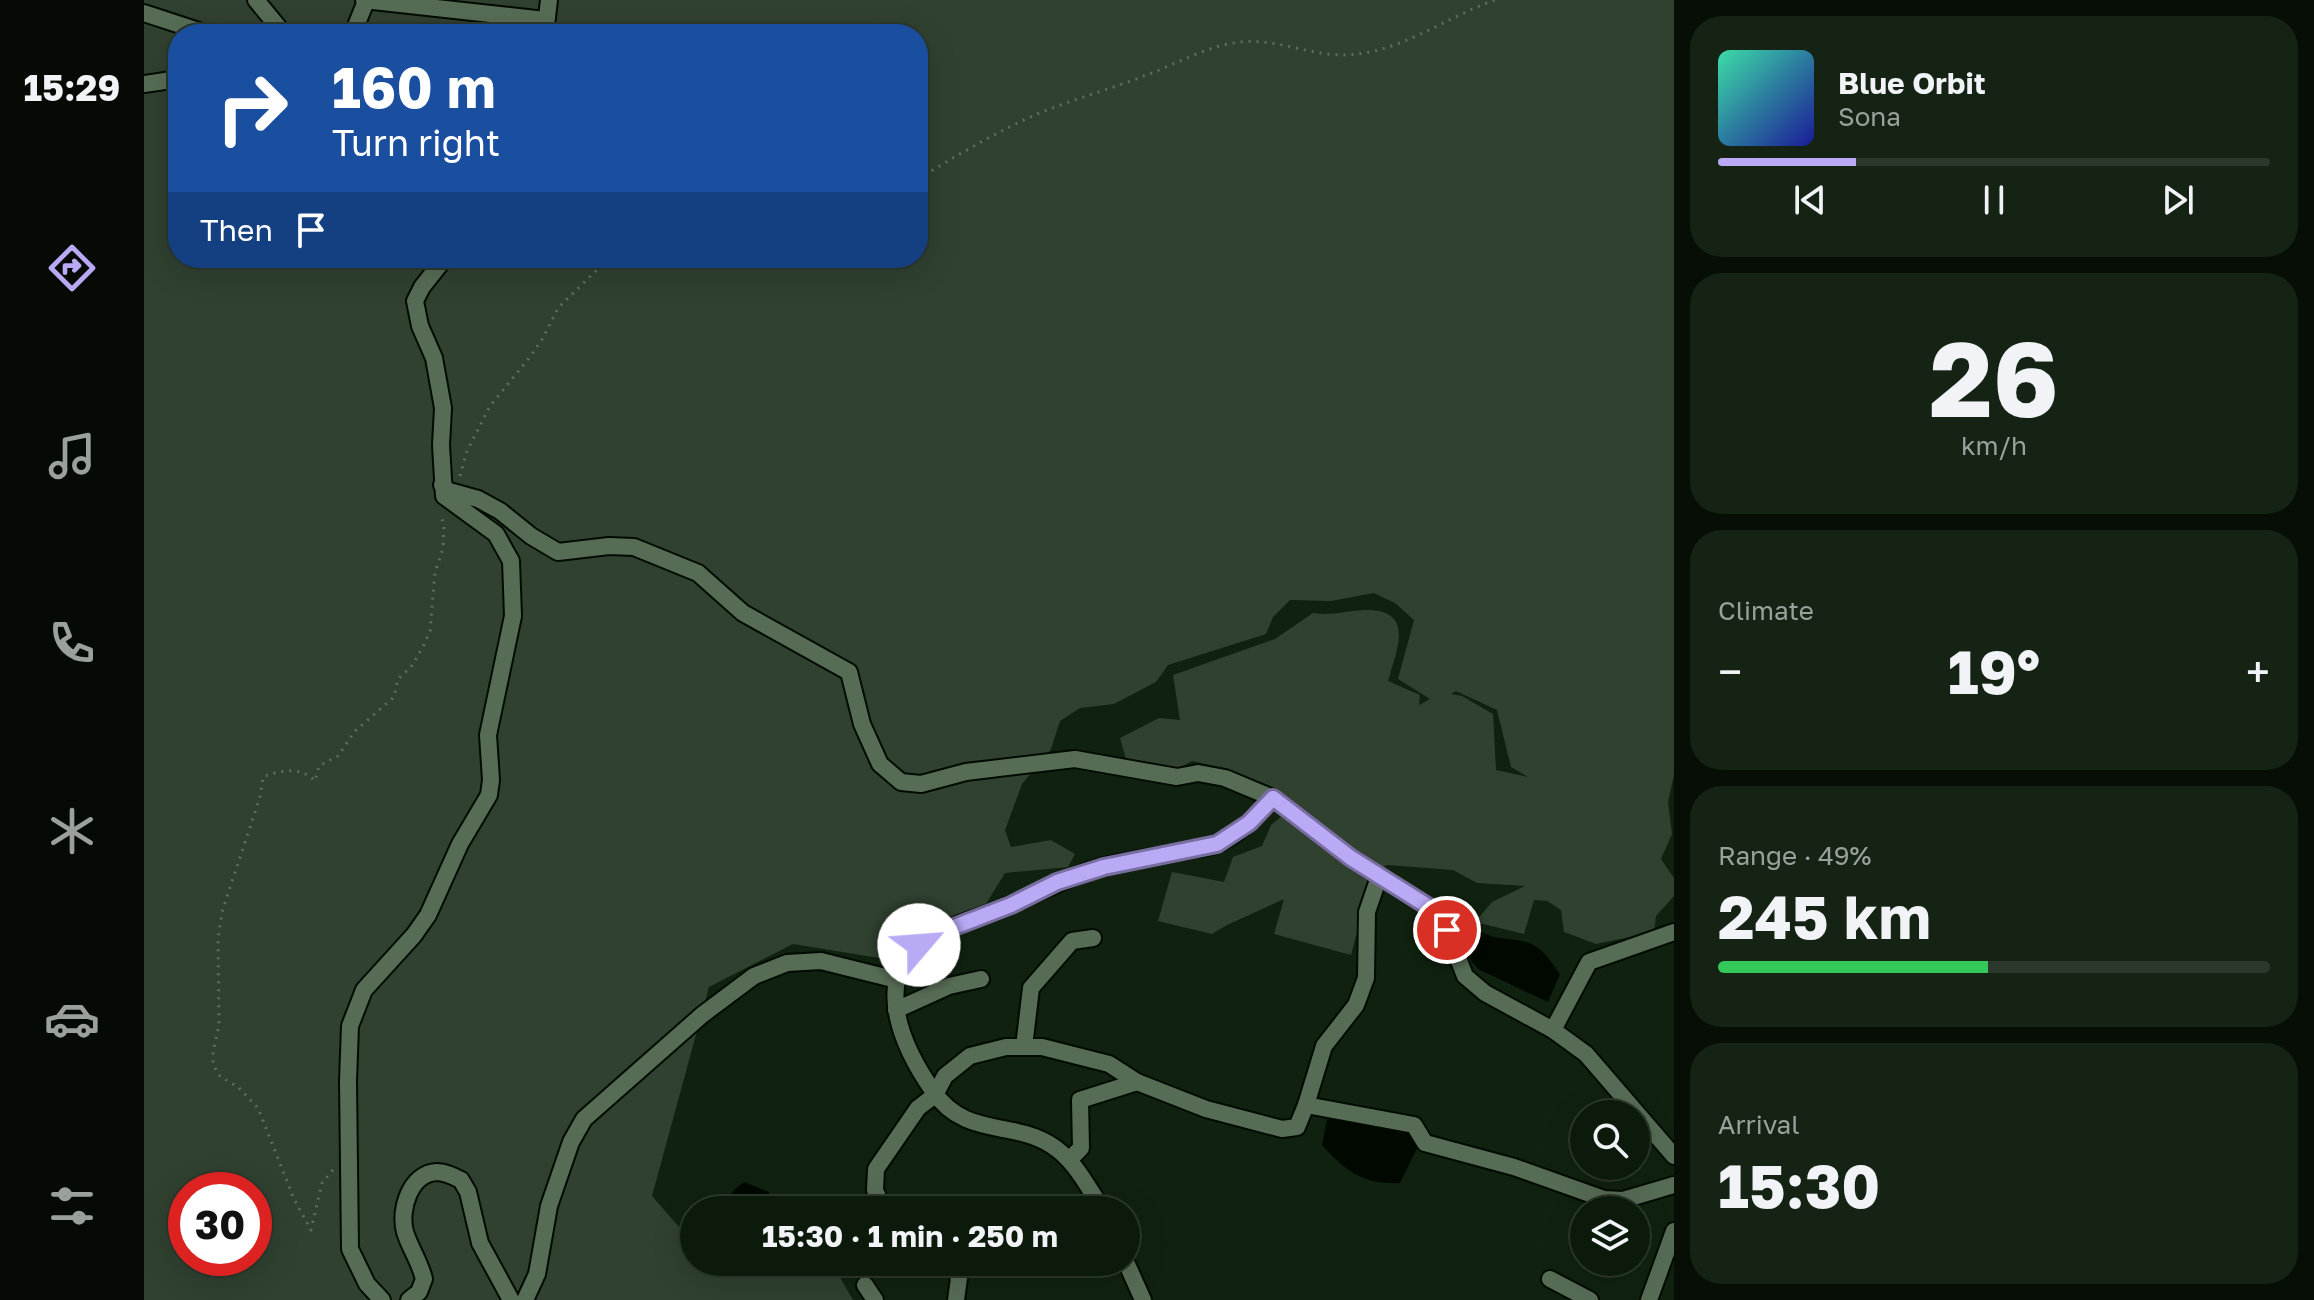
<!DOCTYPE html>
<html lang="en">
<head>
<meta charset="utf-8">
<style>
  :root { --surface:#0c1a0b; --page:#152314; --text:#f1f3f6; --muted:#9aa19d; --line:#2c382c; --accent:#baaaf6 }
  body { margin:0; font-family:"Golos Text",sans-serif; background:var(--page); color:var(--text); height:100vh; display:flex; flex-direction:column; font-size:30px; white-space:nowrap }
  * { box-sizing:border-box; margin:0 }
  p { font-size:26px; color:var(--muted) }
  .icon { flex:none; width:44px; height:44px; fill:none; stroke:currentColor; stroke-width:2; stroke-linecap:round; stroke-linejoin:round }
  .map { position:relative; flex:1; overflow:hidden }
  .side { display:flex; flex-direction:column; gap:16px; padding:16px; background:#070e06; width:640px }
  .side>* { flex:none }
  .guide { position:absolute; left:24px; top:24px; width:760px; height:244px; border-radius:32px; box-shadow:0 8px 32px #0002,0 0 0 2px var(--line); background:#1a4fa0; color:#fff; overflow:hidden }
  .controls { position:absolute; left:1426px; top:1100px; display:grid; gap:16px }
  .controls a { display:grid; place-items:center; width:80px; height:80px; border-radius:50%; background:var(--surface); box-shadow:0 8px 32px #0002,0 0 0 2px var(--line); font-size:40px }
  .speed { position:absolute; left:24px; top:1172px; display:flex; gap:16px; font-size:40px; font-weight:700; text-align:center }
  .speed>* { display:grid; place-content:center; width:104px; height:104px; border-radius:50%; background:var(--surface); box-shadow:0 8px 32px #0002,0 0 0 2px var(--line); line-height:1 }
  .speed .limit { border:12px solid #d22; background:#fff; color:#111 }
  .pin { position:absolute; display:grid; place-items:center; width:68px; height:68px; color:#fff; margin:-34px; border:4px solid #fff; border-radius:50%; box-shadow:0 2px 8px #0007 }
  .me { position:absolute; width:88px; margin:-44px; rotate:63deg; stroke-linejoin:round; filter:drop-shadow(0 0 6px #0008) }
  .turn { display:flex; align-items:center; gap:28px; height:168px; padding:0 32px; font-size:36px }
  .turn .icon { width:104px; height:104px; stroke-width:2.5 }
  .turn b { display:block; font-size:56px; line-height:68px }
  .then { display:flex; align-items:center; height:76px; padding:0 32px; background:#0003; gap:16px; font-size:30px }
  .big { font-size:60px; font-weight:700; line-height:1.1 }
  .side .card { flex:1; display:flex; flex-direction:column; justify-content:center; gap:12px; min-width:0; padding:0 28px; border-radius:32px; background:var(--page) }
  .side .dial { align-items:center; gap:0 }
  .dial b { font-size:104px; line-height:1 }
  .song { display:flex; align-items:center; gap:24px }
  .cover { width:96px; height:96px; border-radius:12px; background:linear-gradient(135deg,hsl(160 70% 55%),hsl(240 70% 35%)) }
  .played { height:8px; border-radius:4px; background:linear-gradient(90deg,var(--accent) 25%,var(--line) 25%) }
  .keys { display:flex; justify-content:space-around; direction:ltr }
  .heat { display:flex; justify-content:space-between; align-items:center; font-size:44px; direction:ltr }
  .charge { height:12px; border-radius:6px; background:linear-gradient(90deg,#34c759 49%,var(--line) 0) }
  .trip { position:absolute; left:536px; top:1196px; width:460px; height:80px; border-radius:40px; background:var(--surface); box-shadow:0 8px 32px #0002,0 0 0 2px var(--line); font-weight:700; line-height:80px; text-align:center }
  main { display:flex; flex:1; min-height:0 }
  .dock { display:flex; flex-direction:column; width:144px; justify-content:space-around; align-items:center; background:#050a04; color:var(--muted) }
  .dock .icon { width:56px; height:56px }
  .dock .selected { color:var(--accent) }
  .dock b { font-size:36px; color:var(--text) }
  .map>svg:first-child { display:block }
  .green { fill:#304130; fill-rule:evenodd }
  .water { fill:#000800 }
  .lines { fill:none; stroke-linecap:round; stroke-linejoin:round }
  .minor-casing { stroke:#000b00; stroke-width:20 }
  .path { stroke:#5e6e5d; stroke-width:3; stroke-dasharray:2 6; stroke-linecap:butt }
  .minor { stroke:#576c55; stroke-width:16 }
  .route-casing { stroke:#796ea0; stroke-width:20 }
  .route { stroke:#baaaf6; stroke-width:14 }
</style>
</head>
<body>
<main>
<nav class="dock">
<b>15:29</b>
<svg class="icon selected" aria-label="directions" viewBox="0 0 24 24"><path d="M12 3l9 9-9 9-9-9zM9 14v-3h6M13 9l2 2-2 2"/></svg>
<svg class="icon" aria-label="music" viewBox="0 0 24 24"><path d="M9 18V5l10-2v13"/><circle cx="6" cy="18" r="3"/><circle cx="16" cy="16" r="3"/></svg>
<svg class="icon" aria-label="phone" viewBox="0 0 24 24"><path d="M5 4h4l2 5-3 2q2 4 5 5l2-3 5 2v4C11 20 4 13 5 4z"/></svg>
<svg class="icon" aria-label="climate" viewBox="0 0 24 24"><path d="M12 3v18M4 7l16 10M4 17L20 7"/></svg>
<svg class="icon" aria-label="car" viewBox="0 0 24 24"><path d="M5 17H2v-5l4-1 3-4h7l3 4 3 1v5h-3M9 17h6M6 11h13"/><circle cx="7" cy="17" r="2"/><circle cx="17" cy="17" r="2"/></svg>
<svg class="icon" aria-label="filters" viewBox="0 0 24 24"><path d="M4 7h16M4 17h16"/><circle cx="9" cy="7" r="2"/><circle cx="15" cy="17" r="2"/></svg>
</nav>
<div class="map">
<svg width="1530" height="1300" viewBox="0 0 1530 1300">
  <rect width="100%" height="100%" fill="#10220f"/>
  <path class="green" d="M0,0h1530v775l-6,27 4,32 -11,25 13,19v18l-18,20 -2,16 -58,12 -32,-12 -3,-22 -14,-9 -13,-1 -10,34 -49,-12 17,-20 33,-16 -48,-3 -24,-13 -66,-5 -11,5 -7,16 -18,69 -77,-21 10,-35 -57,26 -15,9 -54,-13 14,-49 52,10 9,-25 29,-11 9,-21 22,-18c-25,-26 -66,-39 -101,-46l-20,11 -46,-13 -6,-21 39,-20 21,2 -7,-45 102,-36 38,-26c17,3 33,-2 51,-3 52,-1 33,39 24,71l32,14 -1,10 11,-6 -32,-20 16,-59 -19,-17 -21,-10 -43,8 -41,-1 -17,17 -7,17 -98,31 -12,17 -42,22 -34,4 -20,13 -9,28 -29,35 -17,46 6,17 40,-7 24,14 -7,13 -63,6 -21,34 -71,30 -28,22 -92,-15 -84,43 -57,209 42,48v18l144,12 15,26h-709zM34,34h740v224h-740zM1312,691l41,19 14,57 17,10 -32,-7 -3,-56 -31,-18 -11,-2zM42,1190h68v68h-68z"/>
  <g class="water">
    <path d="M1337,932c16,8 29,6 45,10 16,4 25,20 34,32l-12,28 -70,-33 -11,-14 -3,-17z"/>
    <path d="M1184,1115l82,13 9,16 -19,39c-36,2 -55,-12 -78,-38z"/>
    <path d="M600,1182l25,10 -6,18h-39l9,-19z"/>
  </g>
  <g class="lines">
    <g class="minor-casing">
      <g id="minor">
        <path d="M112,0l28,34"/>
        <path d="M220,0l181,20"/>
        <path d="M0,13l64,21"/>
        <path d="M203,34l7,-3 12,-30"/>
        <path d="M401,34l4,-34"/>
        <path d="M0,84l34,-5"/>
        <path d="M298,485l7,6 29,8 22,12 31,25 27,16 51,-6 25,1 64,26 45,40 106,59 13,52 18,40 21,18 20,2 45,-12 109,-13 102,18 21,-4 27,5 48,20 78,60 78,49 18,23 18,46 20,17 68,37 33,24 88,102"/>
        <path d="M752,1010l53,-24 32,-7"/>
        <path d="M1409,1030l36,-68 85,-30"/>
        <path d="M880,1047l7,-59 41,-47 21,-3"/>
        <path d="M1162,1105l108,20 11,18 89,24 90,32 19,1 51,-15"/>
        <path d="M926,1159l11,-11 -1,-48 57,-18"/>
        <path d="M742,1210l-4,-3 -7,-17 1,-21 42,-61 17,-13 10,-19 25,-20 36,-9h36l67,17 28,18 69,27 76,20 15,-2 9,-22 18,-59 32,-41 10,-27 1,-66 12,-35"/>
        <path d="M959,1210c-16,-24 -28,-50 -52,-65 -39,-25 -86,-7 -118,-54 -28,-40 -62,-109 -12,-147 25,-19 60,-26 89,-39 31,-13 61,-30 95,-39 27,-6 55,-10 83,-16 9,-2 21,-2 29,-6 22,-9 40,-29 56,-46"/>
        <path d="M807,1262l8,16 -3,22"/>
        <path d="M982,1262l17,38"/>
        <path d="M1406,1279l40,21"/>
        <path d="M721,1285l10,15"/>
        <path d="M238,1300l-15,-16 -17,-35 -2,-168 2,-55 14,-36 50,-55 14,-20 32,-71 29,-49 2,-15 -3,-45 25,-119 -2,-55 -15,-27 -52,-38 -3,-51 2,-37 -9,-50 -14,-32 -5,-25 7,-14 23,-29"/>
        <path d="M265,1300l10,-8 5,-13c-4,-17 -14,-31 -19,-47 -6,-22 5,-59 32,-60 8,0 16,4 24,8l7,12 12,51 31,57"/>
        <path d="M381,1300l12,-26 12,-68 22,-64 13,-23 118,-104 52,-39 33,-13 34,-2 76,19"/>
        <path d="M1505,1300l25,-69"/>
      </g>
    </g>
    <g class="path">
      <path d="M774,179c38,-23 76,-46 117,-64 37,-16 77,-26 114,-41 29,-11 60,-29 92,-32 33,-4 68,13 102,13 56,-1 101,-37 152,-55"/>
      <path d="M316,476l7,-25 23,-45 40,-49 13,-19 15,-30 51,-50"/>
      <path d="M189,1170l-11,13 -11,47 -17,-31 -36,-91 -19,-20 -19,-12 -7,-11v-13l6,-27 -1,-86 4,-27 38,-115 3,-20c17,-7 38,-11 52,4l4,-15 19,-10 17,-25 39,-34 4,-18 13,-12 12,-20 7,-16 5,-59 8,-23 1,-23 -3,-11"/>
    </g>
    <use href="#minor" class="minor"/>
  </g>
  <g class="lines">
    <g class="route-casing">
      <path id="route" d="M775,945l17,-11 75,-29 46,-23 47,-15 113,-23 32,-21 24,-25 78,60 78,49 18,23"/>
    </g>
    <use href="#route" class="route"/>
  </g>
</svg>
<div class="controls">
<a><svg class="icon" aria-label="search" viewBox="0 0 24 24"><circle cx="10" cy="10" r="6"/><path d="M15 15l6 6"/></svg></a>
<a><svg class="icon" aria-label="layers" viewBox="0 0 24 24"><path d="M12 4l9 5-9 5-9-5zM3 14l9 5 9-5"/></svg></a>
</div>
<div class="speed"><div class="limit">30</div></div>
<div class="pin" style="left:1303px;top:930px;background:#d93025"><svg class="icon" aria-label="arrive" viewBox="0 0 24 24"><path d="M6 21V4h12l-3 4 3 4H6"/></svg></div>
<svg class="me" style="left:775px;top:945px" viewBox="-20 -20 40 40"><circle r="19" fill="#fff"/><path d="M0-13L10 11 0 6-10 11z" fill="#baaaf6"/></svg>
<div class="trip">15:30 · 1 min · 250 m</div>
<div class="guide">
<div class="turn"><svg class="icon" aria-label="right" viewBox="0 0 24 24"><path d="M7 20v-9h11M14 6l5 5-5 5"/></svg><div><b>160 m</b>Turn right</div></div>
<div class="then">Then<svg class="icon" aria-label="arrive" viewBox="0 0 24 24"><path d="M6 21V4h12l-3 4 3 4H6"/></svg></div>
</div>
</div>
<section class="side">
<div class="card">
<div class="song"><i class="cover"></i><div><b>Blue Orbit</b><p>Sona</p></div></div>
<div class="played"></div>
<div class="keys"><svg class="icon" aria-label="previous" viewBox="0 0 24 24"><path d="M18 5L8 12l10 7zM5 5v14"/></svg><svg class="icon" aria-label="pause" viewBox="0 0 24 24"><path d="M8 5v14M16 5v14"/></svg><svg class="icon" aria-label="next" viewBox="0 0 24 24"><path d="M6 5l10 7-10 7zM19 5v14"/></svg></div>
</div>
<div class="card dial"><b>26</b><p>km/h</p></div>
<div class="card"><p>Climate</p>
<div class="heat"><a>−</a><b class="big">19°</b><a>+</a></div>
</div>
<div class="card"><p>Range · 49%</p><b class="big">245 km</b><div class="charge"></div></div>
<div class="card"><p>Arrival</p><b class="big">15:30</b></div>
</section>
</main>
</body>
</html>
